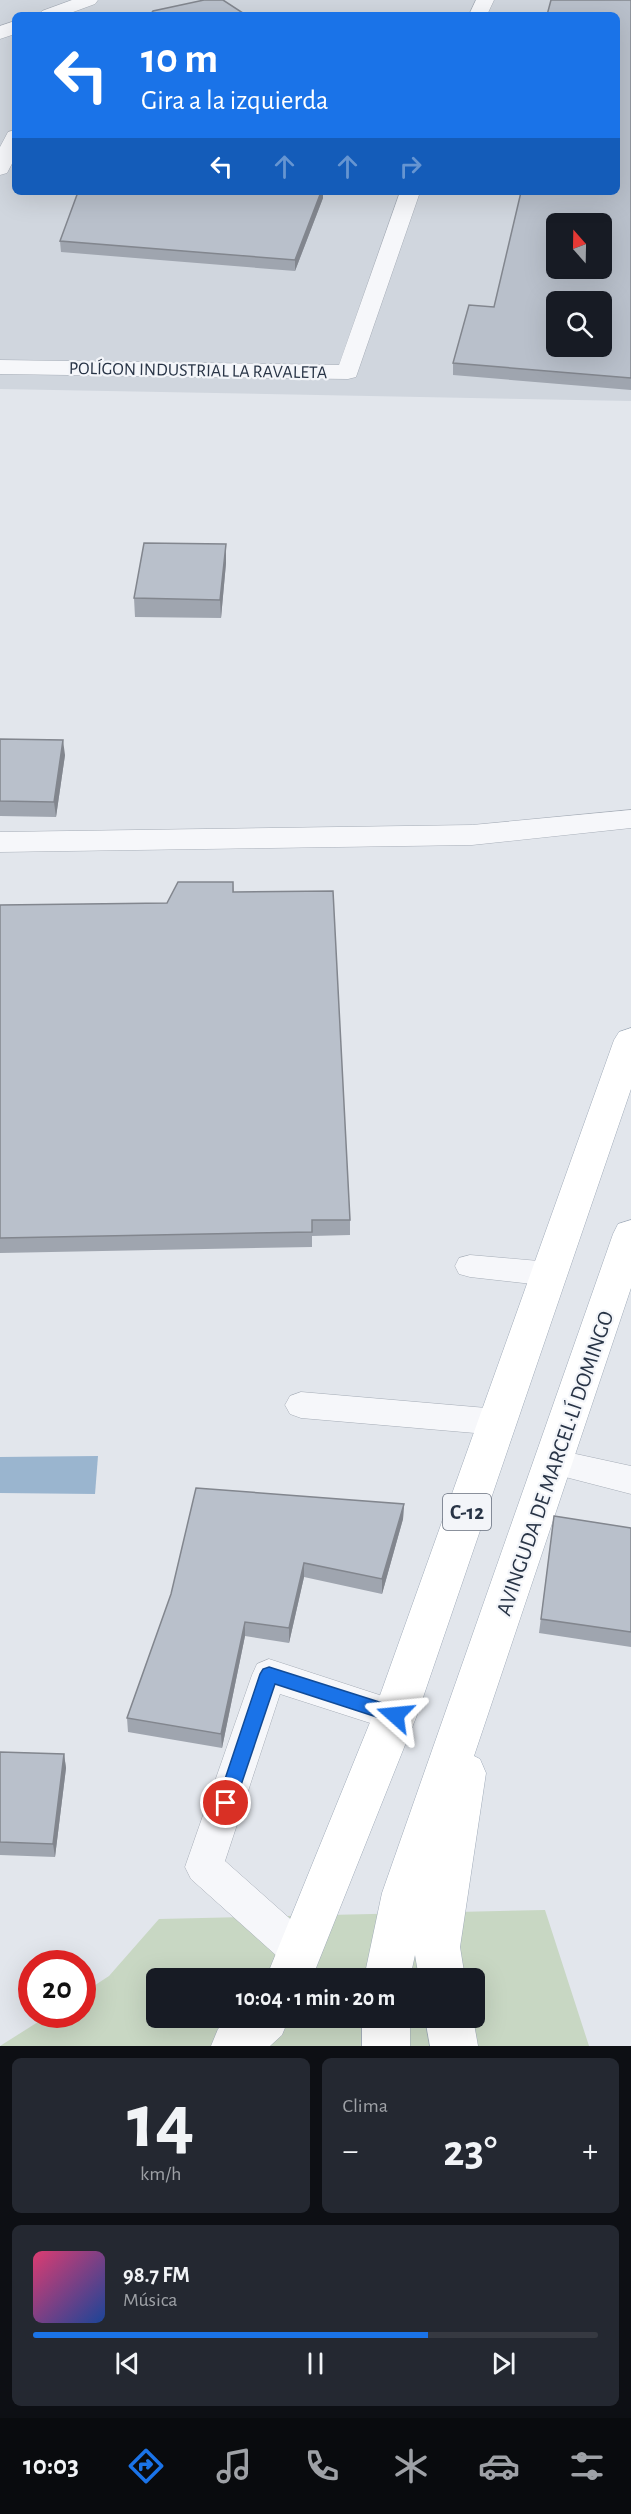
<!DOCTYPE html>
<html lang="es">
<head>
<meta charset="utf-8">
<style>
  body { margin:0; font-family:"Alegreya Sans",sans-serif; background:#242831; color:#f1f3f6; height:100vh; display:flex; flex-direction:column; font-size:22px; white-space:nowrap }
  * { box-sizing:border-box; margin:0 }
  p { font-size:20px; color:#9ea1a6 }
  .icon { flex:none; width:33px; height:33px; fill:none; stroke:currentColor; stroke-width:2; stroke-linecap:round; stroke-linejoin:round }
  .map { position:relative; height:2046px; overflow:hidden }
  .panel { display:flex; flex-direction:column; gap:12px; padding:12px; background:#0d0f14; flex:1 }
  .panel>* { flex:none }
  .banner { position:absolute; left:12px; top:12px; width:608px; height:183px; border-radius:9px; box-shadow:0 6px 24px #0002; background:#1a73e8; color:#fff; overflow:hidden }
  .needle { width:39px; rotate:340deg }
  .fabs { position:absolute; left:546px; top:213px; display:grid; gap:12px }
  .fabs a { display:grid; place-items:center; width:66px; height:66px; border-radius:9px; background:#171b24; box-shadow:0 6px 24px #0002; font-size:30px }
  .speed { position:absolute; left:18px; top:1950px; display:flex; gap:12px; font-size:30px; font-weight:700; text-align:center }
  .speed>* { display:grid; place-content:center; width:78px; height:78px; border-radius:50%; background:#171b24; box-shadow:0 6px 24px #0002; line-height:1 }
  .speed .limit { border:9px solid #d22; background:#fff; color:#111 }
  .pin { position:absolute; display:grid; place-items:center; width:51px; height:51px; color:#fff; margin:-26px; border:3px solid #fff; border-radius:50%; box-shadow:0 2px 6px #0007 }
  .me { position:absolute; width:66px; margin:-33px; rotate:288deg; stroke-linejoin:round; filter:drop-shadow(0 0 4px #0008) }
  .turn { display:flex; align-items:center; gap:21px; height:126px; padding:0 30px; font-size:27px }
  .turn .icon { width:78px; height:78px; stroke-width:2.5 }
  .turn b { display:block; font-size:42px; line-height:51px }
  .lanes { display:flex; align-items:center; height:57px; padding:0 30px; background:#0003; justify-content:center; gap:30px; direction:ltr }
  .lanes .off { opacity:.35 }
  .big { font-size:45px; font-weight:700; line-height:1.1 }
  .panel .widget { flex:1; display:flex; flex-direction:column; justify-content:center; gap:9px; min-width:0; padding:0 21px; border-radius:9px; background:#242831 }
  .panel .dial { align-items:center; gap:0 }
  .dial b { font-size:78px; line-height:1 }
  .song { display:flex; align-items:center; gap:18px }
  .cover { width:72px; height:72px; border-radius:9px; background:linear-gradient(135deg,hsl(340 70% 55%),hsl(220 70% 35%)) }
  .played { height:6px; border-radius:3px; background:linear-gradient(90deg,#1a73e8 70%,#363941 70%) }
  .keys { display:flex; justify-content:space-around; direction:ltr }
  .heat { display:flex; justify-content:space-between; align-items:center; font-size:33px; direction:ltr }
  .panel .tiles { flex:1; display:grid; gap:12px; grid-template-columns:1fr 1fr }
  .widget:last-child { grid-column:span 2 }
  .trip { position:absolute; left:146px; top:1968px; width:339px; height:60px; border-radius:9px; background:#171b24; box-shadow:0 6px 24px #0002; font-weight:700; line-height:60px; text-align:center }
  .tab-bar { display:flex; height:96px; justify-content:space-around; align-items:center; background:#090b0e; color:#9ea1a6 }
  .tab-bar .icon { width:42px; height:42px }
  .tab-bar .on { color:#1a73e8 }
  .tab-bar b { font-size:27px; color:#f1f3f6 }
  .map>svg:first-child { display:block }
</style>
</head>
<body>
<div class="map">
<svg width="631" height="2046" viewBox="0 0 631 2046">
  <rect width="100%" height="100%" fill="#e2e6ec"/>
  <path fill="#d0d6de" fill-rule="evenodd" d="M0,0H631V401L0,389ZM15,15H616V192H15ZM556,224H602V268H556ZM556,302H602V346H556Z"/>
  <path fill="#c8d7c3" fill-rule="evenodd" d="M545,1910L589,2046H0L49,2015L82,2014L83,1993L109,1976L159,1919ZM156,1978H474V2018H156Z"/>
  <path fill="#9ab5cf" d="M98,1456L95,1494L0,1493V1457Z"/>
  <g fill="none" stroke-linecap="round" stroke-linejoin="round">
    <defs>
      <path id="service" d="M470,1255L550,1262L561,1266L565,1274L561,1282L550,1286L470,1277L459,1274L455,1266L459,1258Z
        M301,1392L498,1409L509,1413L514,1422L509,1431L498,1435L301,1418L290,1414L285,1405L290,1396Z
        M553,1449L631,1466V1494L542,1471L537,1462L542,1453Z
        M269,1659L407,1704L413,1715L407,1726L395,1731L280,1694L225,1861L314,1940L320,1953L314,1966L301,1972L288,1966L191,1879L185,1867L252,1675L257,1664Z"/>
      <path id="minor" d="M72,0H98L95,4L65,15H39L42,11Z
        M476,0H494L487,15H469Z
        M15,21V34L0,39V26Z
        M15,130V158L7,173L0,175V147L8,132Z
        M400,192H420L356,377L348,379L0,374V360L339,365Z
        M631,810V828L472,845L0,852V832L472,825Z"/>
      <path id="primary" d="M631,1028V1089L417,1715L312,1978H266L373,1715L614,1040L619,1032Z
        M631,1220V1288L474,1756L480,1759L486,1773L460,1947L465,1978H419L415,1955L410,1978H364L382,1893L613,1234L618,1224Z
        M231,2018H289L282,2035L270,2046H211L218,2029Z
        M362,2018H410V2046H362Z
        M425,2018H473L478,2046H430Z"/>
    </defs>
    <use href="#service" stroke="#a6adb7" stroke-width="1"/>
    <use href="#minor" stroke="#a6adb7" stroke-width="1"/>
    <use href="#primary" stroke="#a0abb9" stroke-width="1"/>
    <use href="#service" fill="#f6f7fa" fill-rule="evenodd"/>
    <use href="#minor" fill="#f6f7fa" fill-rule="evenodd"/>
    <use href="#primary" fill="#fff" fill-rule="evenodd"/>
  </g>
  <path fill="#9fa5af" d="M631,0V390L453,375V363L494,307Z
    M323,198L295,271L61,252L60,241Z
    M226,563L221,618L135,617L134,598Z
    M0,739L65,755L56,817L0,816Z
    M233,882L234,892L350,1220V1235L312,1236V1247L0,1253V905L167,903Z
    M404,1504L403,1519L382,1594L304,1577L289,1643L245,1636L222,1748L128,1732L127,1718L171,1594Z
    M554,1516L631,1528V1647L539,1633Z
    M0,1752L64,1754L66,1768L55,1857L0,1855Z"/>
  <path fill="#82868e" d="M321,192H323V198L295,271V260Z
    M226,544V563L221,618L220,600Z
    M63,740L65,755L56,817L54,802Z
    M404,1504L403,1519L382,1594V1579Z
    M304,1563V1577L289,1643V1628Z
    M245,1622V1636L222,1748L221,1734Z
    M64,1754L66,1768L55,1857L53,1844Z"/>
  <path fill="#b9c0cb" stroke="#82868e" stroke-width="1.5" fill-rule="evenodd" d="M204,0H223L246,15H150L153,11Z
    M551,0H631V378L453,363L469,305L494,307L521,192H616V15H547ZM556,224H602V268H556ZM556,302H602V346H556Z
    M78,192H321L295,260L60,241Z
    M144,543L226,544L220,600L134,598Z
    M0,739L63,740L54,802L0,801Z
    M178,882H233V892L333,891L350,1220H312V1232L0,1238V905L167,903Z
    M196,1488L404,1504L382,1579L304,1563L289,1628L245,1622L221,1734L127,1718L171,1594Z
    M554,1516L631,1528V1632L541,1619Z
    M0,1752L64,1754L53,1844L0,1842Z"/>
  <path fill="#1a73e8" stroke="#114b97" stroke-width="1.5" d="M269,1667L395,1707L402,1710L404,1715L402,1721L395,1723L275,1684L235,1803L232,1809L226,1812L219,1809L217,1803L260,1674L263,1669Z"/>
  <g text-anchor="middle" stroke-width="4.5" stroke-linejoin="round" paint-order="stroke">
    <g font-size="18" fill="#283446" stroke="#f3f5f9">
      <text transform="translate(198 370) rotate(1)" y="6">POLÍGON INDUSTRIAL LA RAVALETA</text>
    </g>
    <rect fill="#f3f5f9" stroke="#656e7c" stroke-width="1.5" x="443" y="1494" width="48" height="36" rx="4.5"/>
    <g font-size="21" font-weight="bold" fill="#283446">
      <text x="467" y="1519">C-12</text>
    </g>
    <g font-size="22" fill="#283446" stroke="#f3f5f9">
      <text transform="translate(554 1463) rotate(-71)" y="8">AVINGUDA DE MARCEL·LÍ DOMINGO</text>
    </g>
  </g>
</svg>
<div class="fabs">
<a><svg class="needle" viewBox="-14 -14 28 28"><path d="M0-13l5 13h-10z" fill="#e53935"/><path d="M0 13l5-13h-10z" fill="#9ea1a6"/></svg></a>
<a><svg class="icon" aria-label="search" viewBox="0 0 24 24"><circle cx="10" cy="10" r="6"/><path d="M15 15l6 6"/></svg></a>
</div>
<div class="speed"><div class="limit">20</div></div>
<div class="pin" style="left:226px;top:1803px;background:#d93025"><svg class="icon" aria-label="arrive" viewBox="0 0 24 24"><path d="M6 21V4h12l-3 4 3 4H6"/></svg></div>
<svg class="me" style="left:395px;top:1715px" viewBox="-20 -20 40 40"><path d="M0-17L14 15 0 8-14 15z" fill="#1a73e8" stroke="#fff" stroke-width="4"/></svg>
<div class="trip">10:04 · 1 min · 20 m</div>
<div class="banner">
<div class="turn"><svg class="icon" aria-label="left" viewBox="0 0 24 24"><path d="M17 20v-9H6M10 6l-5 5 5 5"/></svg><div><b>10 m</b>Gira a la izquierda</div></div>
<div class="lanes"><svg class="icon" aria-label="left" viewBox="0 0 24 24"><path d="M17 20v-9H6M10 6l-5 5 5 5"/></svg><svg class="icon off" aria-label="ahead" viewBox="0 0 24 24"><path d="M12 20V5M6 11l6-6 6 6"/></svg><svg class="icon off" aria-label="ahead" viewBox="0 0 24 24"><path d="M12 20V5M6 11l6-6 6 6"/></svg><svg class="icon off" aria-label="right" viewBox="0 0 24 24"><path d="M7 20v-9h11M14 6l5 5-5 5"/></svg></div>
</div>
</div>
<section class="panel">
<div class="tiles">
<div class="widget dial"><b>14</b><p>km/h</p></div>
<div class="widget"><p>Clima</p>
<div class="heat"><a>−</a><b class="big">23°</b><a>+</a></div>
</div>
<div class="widget">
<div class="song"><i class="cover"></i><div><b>98.7 FM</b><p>Música</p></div></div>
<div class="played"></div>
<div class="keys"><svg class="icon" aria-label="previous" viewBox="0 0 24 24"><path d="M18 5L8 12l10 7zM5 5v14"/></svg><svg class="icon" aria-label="pause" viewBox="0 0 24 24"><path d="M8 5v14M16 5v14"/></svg><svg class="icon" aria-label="next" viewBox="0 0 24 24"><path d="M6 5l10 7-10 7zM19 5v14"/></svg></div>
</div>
</div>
</section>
<nav class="tab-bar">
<b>10:03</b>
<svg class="icon on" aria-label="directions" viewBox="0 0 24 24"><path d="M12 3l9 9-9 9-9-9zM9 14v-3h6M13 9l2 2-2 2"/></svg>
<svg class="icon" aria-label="music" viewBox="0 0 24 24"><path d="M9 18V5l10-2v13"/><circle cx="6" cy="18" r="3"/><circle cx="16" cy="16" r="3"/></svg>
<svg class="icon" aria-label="phone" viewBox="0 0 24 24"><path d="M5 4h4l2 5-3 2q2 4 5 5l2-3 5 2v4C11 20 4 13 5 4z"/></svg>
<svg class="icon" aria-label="climate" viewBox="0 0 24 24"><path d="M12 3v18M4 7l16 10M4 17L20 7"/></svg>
<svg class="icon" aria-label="car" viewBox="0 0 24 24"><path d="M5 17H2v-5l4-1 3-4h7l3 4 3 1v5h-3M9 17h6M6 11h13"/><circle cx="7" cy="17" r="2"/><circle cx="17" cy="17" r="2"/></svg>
<svg class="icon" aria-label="filters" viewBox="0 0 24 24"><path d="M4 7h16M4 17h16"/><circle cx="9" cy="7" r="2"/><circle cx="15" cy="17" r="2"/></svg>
</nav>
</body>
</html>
